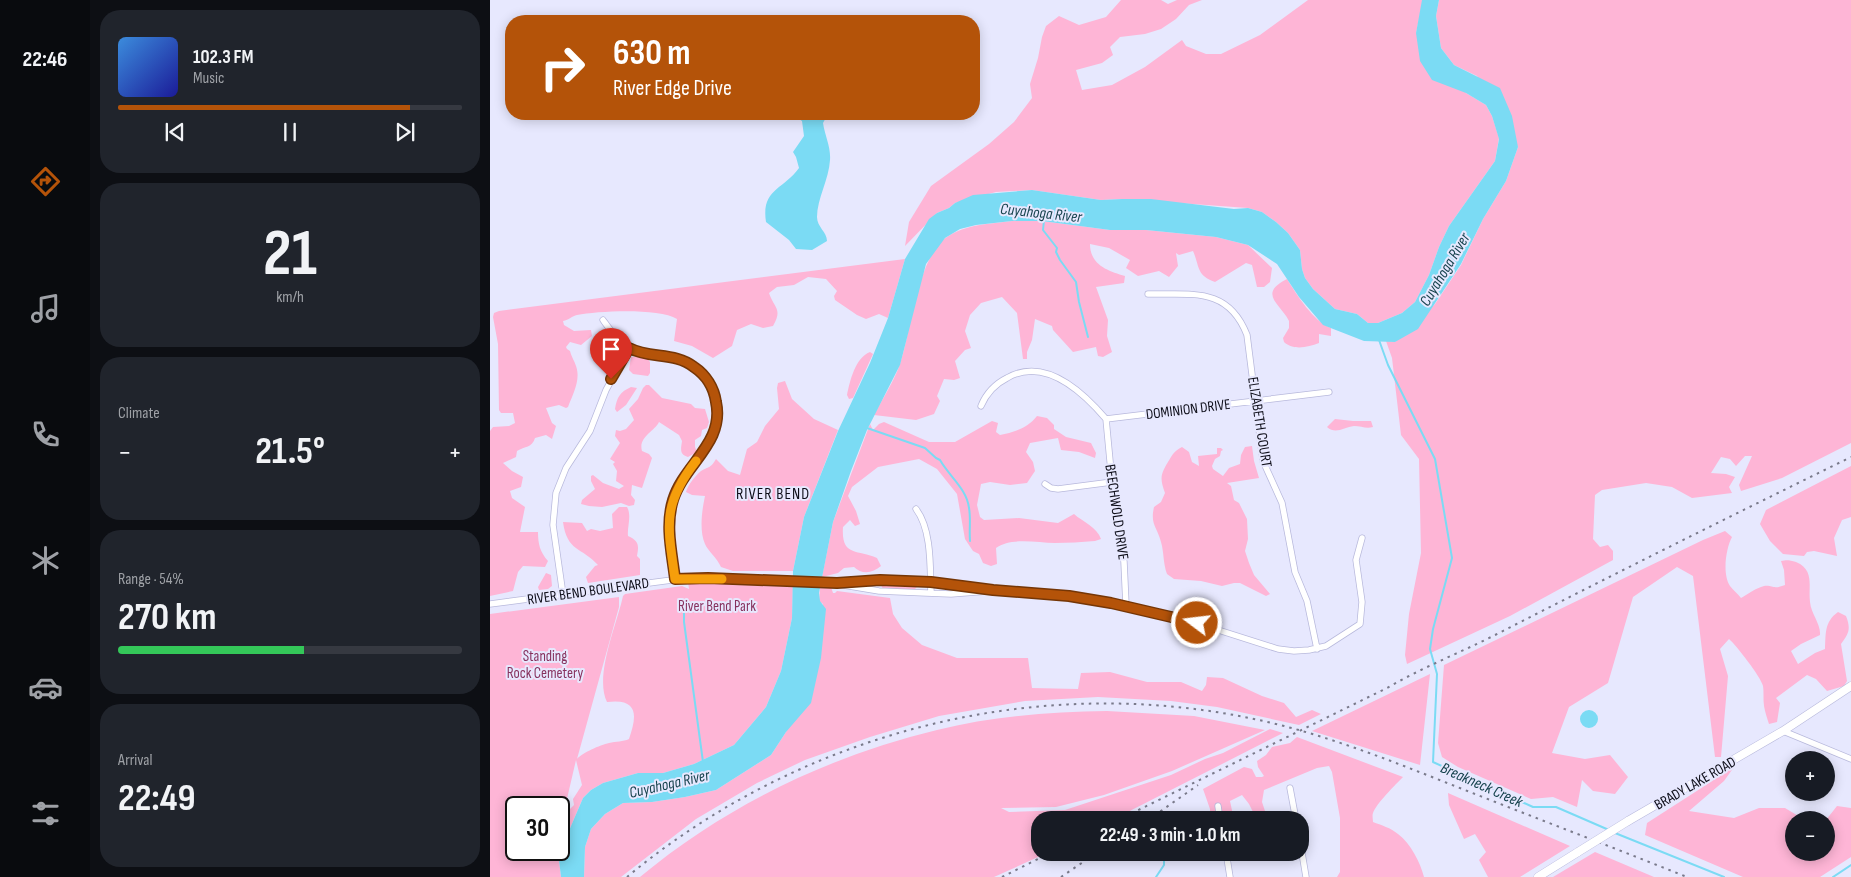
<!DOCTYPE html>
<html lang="en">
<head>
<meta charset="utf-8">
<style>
  body { margin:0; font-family:"Sofia Sans Condensed",sans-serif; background:#20242c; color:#f1f3f6; height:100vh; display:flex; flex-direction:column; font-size:19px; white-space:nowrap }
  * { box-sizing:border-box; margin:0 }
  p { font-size:16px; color:#9ea1a6 }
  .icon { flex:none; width:28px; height:28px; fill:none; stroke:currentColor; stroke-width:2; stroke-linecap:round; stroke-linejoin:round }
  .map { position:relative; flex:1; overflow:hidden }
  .side { display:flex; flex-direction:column; gap:10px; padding:10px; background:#0d0f14; width:400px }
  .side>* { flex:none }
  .hud { position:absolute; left:15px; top:15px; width:475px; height:105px; border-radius:20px; box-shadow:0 2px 12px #0003; background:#b45309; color:#fff; overflow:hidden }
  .controls { position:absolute; left:1295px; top:751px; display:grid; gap:10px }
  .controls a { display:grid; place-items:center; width:50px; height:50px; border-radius:50%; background:#171b24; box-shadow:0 2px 12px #0003; font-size:25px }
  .speed { position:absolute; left:15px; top:796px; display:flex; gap:10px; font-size:25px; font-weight:700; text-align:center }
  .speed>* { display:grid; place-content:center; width:65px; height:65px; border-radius:50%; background:#171b24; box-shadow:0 2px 12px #0003; line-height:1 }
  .speed .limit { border:2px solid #111; border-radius:8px; background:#fff; color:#111 }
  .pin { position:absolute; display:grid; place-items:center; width:42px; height:42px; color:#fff; margin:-51px -21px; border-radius:50% 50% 50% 0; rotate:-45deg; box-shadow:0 0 5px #0007 }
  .pin .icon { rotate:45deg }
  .me { position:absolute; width:55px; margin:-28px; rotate:285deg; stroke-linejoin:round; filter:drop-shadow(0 0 4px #0008) }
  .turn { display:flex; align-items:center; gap:18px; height:105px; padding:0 25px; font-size:22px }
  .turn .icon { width:65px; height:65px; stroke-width:2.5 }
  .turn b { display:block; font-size:35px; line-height:42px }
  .big { font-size:38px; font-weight:700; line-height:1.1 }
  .side .tile { flex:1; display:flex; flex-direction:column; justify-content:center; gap:8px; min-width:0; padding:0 18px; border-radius:20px; background:#20242c }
  .side .dial { align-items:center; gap:0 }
  .dial b { font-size:65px; line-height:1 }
  .song { display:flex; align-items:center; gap:15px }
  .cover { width:60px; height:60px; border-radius:8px; background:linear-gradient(135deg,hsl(210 70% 55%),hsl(240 70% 35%)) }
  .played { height:5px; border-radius:2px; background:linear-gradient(90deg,#b45309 85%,#363941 85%) }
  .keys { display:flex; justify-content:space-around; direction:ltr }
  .heat { display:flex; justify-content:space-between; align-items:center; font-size:28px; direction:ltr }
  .charge { height:8px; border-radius:4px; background:linear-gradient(90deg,#34c759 54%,#363941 0) }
  .trip { position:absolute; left:541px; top:811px; width:278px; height:50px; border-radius:20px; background:#171b24; box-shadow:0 2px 12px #0003; font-weight:700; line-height:50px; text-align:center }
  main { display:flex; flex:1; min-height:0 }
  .tabs { display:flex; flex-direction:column; width:90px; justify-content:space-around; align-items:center; background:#090b0e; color:#9ea1a6 }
  .tabs .icon { width:35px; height:35px }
  .tabs .active { color:#b45309 }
  .tabs b { font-size:22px; color:#f1f3f6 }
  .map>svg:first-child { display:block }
</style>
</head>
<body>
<main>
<nav class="tabs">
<b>22:46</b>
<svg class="icon active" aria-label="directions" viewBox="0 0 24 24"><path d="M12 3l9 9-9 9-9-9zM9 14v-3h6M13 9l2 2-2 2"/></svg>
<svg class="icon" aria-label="music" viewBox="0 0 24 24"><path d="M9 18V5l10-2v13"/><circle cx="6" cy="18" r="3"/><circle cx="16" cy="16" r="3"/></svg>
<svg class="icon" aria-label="phone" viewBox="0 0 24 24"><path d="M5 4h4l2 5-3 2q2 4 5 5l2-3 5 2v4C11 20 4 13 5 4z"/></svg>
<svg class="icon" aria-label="climate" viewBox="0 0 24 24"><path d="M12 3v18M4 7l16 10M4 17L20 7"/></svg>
<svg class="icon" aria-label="car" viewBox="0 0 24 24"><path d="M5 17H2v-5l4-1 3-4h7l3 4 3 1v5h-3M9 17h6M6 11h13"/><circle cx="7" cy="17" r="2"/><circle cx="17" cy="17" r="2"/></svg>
<svg class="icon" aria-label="filters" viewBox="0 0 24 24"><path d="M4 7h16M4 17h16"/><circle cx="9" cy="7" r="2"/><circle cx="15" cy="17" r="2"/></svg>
</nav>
<section class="side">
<div class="tile">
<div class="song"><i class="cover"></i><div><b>102.3 FM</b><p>Music</p></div></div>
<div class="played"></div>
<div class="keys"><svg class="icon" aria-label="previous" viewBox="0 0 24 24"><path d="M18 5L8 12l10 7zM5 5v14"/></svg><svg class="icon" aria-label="pause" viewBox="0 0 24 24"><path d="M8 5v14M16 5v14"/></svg><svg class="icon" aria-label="next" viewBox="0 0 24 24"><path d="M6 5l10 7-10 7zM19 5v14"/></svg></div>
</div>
<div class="tile dial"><b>21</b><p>km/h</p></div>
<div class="tile"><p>Climate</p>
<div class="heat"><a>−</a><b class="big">21.5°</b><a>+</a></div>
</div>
<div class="tile"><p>Range · 54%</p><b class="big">270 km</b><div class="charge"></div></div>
<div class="tile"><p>Arrival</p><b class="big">22:49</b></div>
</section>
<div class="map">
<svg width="1361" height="877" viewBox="0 0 1361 877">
  <rect width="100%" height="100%" fill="#e7e8fe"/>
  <path fill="#feb5d6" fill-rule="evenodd" d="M631,0H671L678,4L687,0H712L699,5L686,19L671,29L655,34L630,37L620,47L623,55L612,63L586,70L592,90L622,85L655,67L692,40L696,46L716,54H731L770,35L818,0H933L926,33L976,93L996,105L1002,116L1009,138L1005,161L959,226L949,247L939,275L925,302L912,313L888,323H878L867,314L845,309L823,289L815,278L812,269L810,250L798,233L786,222L772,212L758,208L632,199L611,200L542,190L506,192L465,203L459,208L447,213L415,246L419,222L441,186L499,144L524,122L542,98L540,84L548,58L552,37L556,26L569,16L589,25L616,17Z
    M949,0H1361V443L1292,478L1251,491L1249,485L1262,456H1255L1246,466L1240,459L1231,457L1221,473L1236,474L1245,477L1239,487L1242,493L1202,498L1182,487L1156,483L1112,490L1105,495L1103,539L1110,547L1118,545L1123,551V560L1020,616L917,664L915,655L919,614L931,553L929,459L911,435L902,358L896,341L905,342L945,304L971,265L993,219L1016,181L1028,147L987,76L964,65L951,48L946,16Z
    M522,221H552L620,230H656L726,237L758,245L782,268L780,282L774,287H767L762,265L756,263L725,282C706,275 710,267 703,251L689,255L686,253L688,266L679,277L669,271L648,276L636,268L640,260L619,248L600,244C600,265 618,271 635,276L634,283L606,287L618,320L617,336L622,352L613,357L608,356L606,347L583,352L563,330L562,326L545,319L542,340L537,352V359H533L527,313L512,297L491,303L480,315L475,331L481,348L475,350L465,361L470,378L464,380L454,379L447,396L450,401L444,414L426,420L384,415C393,398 404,381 410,364C421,332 428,255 457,237C476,224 500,224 522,221Z
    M415,259L398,318L389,314L376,319L367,315L345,300L344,296L347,291L336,279L318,277L304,285L287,287L279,293C284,308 293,309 283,326L273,328L261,324L247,330L242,346L223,358L202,346L184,341L187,319C169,308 109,311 87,315C82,316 79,320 73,321L74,325L84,331L101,330L102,336L91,345L80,342L76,347L77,349L80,351C82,358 84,360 86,366C91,380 83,394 78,407L76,408L69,405L56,408L62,423L66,426L62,439L56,435L45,438C42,448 35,446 27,451L26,457L13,463L22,471L33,477L31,487L20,491L22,498L35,507L30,532H48C48,544 50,552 58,561L55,567L33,566L28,572L23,591L0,596V431L3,427L19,426L25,423L23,413H11L9,410L8,344L3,317L4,313L9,311Z
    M797,279C807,295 823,321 841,328V336L829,334V343C818,347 804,351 794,342L793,338L799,328V321C791,304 767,294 797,279Z
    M380,352L383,354L363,398L359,399L357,395C360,381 365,358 380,352Z
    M141,357H156L160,362V373L158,376L143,374L139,370Z
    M295,381L302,399L324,419L348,430L314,517L303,571H243L231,567C227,558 218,551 215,544C209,531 212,510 215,496L202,495L196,492C198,485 205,476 211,471C219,466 220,469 226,459L238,471L250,475L257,449L267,442L275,426L289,409L287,388L288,383Z
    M156,385H159L172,398L201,404L205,408L215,409L219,422L217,428L212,430L211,436L205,440V447L207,452L198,457C189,454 191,449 192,441L189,435L169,422C164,432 148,437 152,451L159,454L162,458L152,488L142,485L141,495L145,500L144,505L139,506L131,503L112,507L99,506L91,504L92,500L105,489L101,481V476L103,475L113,483L129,489L134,486L126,481L127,471L123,464L125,462L120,459L130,443L125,436L126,430L130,431L136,429L144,420L139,409L148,399L153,388Z
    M141,387L147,388L136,405L127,412L125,409C127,397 130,392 141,387Z
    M547,416L557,418L564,425V429L576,437L601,443L606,453L605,458L589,452L571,450L568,438L540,443L536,452L543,462L545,471L537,483L520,485L500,482L491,484L487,505L490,517L494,520L529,518L568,523L584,514C593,522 607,527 611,539L605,541C591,542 578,543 565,543C547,543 521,537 506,548L507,564L501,566L493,563L489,554L483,551L475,539L467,494L447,469L429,459L388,467L362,487L358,496L366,511L370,524L365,526L360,520L353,527C351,557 367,549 387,558L391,566C383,573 372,575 364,567L354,568L348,573L332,577L343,522L380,424L383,430L389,424L394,422L439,442H465L502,421L508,423L506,432L510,435C524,432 538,428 547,416Z
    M845,419L863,421H881L883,427C876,429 871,426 864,426C854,427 846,435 837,427Z
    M762,446L764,461L769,478L737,483L741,486L744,500L749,503L757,519L758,539L755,551L759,563L764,575L780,594L776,596L750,583H744L732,586L711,581L684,579L677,574C673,563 674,552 671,542C667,526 660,525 664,507L671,502L675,493C670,479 670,475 678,462C683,454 684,451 692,447L699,452L702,462L709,466L708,456L727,454V448H731L733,450L731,451L730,456L725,459L722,466L723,469L733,476L739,468L750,464L751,455L755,447Z
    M1361,466V517L1352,520L1344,538L1347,556L1324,551L1317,552L1314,556L1293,554L1280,541L1270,524L1276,510Z
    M129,507H137C142,516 137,526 138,536C149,541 149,545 147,556L150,559V575L98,583L96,577L105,566L108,565C92,547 77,552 73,522L92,523L97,531L101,529L110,531L123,528L122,514Z
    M1235,531L1242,537C1236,548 1232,574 1240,586C1243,590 1248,594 1251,598C1258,594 1266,588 1274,586C1284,585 1282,590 1295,585L1294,570L1291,561C1297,560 1299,560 1306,562C1325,570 1318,586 1320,602C1321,614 1331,624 1330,635L1311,644L1301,651L1308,664L1325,653L1335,649C1336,634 1334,622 1348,612L1356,616C1361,629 1359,633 1351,644L1357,681L1354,686L1337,691L1326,679L1317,675L1286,698L1290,703L1287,722L1279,724C1277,718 1275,712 1274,706C1273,699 1274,692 1273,686C1271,677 1246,645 1239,639L1230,649L1238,676L1231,757H1225L1203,576L1187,567L1143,597L1118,683L1079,707L1062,753L1095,759L1120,755L1138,777L1125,794L1103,791L1092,780L1087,807L1063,797L1041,799L968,767L952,757L948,743L954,665L1213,540Z
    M56,573L61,575L62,586L58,589L49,590L48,587Z
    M198,582L303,585L302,618L291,671L276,707L244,745L204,764L173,773H148L113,783L101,790L93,798L75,840L69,860L71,877H0V614L129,597V607L87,759C92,753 110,745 119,743C126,741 133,742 139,739C147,716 149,698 117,702C104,676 127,624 133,596L135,594L192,586L199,589ZM86,760L92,785L83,799L84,805L73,816ZM26,808H69V850H26Z
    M393,582L425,583L427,587L423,591L393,589L391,585Z
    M330,587H341L343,593H345L347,591L400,598L403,614L412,628L432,645L467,658H538L542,688L588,689L591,673L620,672L657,682H691L712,691L716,685L717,677L733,678L772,696L794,703L806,717L822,710L831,714L809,725L727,707L681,701L608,697L535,701L449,716L380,737L315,760L267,783L206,819L131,877H94L95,847L101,829L115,814L133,803L162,802L195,797L226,790L281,755L296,732L333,604L329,601Z
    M940,674L930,765L822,731Z
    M617,711L704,716L775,730L682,771L614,795L566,807L511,808L519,812L575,810L681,775L715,759L733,753L780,729L793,733L622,820H550V852L557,853L504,877H150C235,806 339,756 447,730C502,716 560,712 617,711Z
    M807,737L913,777C906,784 886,804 883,813C882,815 883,820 883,822C891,825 901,828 908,834C921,844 930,862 934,877H847L850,872V818L842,772L839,766L827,768L774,790L772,802L778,820H767L759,804L752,795L740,801L744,820H720V809L713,789L754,767L762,769L766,777H772L774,776L768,767L767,761L776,755L782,747L800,743Z
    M1244,767L1234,781L1199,811L1244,818L1269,808H1295L1315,820H1304V852H1336V820L1347,806L1361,808V857L1330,877H1253L1155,835L1157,823Z
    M958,793L1080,846L1030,877H998L989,860L996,852L985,834L974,839L959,805Z
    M1105,852L1164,877H1063Z"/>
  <path fill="#7bdbf4" d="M932,0H949L946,16L951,48L964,65L1010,88L1022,116L1028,147L1016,181L993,219L971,264L928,329L905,342L874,341L833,325L809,297L787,264L758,245L726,237L656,230H620L552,221H522L486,225L470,229L455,238L436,264L410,365L377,430L361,471L343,522L329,593L330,601L336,609L331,658L321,703L296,732L281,755L226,790L195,797L162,802L133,803L115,814L101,829L95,847L94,877H71L69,860L75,840L93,798L101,790L113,783L148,773H173L204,764L244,745L276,707L291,671L302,618L303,571L314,517L348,431L380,363L398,318L415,259L439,219L447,213L459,208L465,203L483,195L542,190L611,200L632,199H661L744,209L758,208L772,212L786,222L798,233L810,250L812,269L815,278L823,289L845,309L867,314L878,323H888L912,313L925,302L939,275L949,247L959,226L1005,161L1009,139L1002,116L996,105L976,93L942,80L930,61L926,33Z
    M302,114H338L333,123C335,136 341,147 340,160C339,179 327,199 327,217C327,227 337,232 337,241L322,250L306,249L299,240L276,222C271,189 293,190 309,168L306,157L303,152L314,136L312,121Z
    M1090 719a9 9 0 1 1 18 0a9 9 0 1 1-18 0Z"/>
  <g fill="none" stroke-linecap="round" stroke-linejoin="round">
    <path stroke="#7bdbf4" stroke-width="2" d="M554,220L553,230L567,248L566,252L570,260L586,282L589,302L598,337
      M889,340L898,365L945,459L962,558L943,629L940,649L947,674L943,762L1043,807H1066L1119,830
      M377,428L435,448L446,458L450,460C459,476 477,489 479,508C481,519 479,530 480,541
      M194,606V622L213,762
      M1125,833L1234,877
      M666,877L674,865V859
      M1343,877L1361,865"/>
    <defs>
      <path id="street" d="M658,294C701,295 738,286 757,335L773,461L792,503L805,572L817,601L827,649
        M113,320C121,331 129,343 142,349C168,363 190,349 214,376C221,384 225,394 227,403C234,444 193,466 183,501C175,526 181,554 185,579
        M491,406C496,394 505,384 517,378C555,356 593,392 616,419
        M616,419L839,392
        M616,419L622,482L634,562L636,605
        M555,484L561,488L568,489L622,482
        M426,509C442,530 440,568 441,593
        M347,583L390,580L441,582L503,590L579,596L636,605L700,621L788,649L804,651L819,650L836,646L870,624L872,602L866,560L872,538
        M73,595L63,525L66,493L76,468L100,431L116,390L139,348
        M0,604L197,578L341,583L389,591L436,593L461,594L499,591
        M1293,731L1361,759
        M800,788L806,820
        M728,806L730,820
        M810,841L816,877
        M736,852L740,877"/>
      <path id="secondary" d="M1138,821L1293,731L1361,686
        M1048,877L1088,852"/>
    </defs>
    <use href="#street" stroke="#b8b9dc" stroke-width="7"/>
    <use href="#secondary" stroke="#b8b9dc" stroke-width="9"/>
    <use href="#street" stroke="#fff" stroke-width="5.5"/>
    <use href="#secondary" stroke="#fff" stroke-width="8"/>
    <path stroke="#7a7a8b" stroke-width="2" stroke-dasharray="2.5 5" stroke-linecap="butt" d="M628,820L897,688C933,667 972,652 1009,633C1126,573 1243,515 1361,457
      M658,820L708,785
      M137,877C315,729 556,669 782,723C852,740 919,768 985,794C1056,822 1127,849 1197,877
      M512,877L562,852
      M571,877L608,852"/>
    <defs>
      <path id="secondary-bridge" d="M1088,852L1138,821"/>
    </defs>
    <use href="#secondary-bridge" stroke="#b8b9dc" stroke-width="9" stroke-linecap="butt"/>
    <use href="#secondary-bridge" stroke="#fff" stroke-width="8"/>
  </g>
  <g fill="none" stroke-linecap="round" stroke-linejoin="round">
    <defs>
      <path id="route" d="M121,379L139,348C160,359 185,352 204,367C216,375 224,388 226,402C235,443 194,464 183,500C175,526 182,553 185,579L218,578L347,583L390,580L441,582L503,590L579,596L621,603L707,623"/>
    </defs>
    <use href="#route" stroke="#753606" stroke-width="12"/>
    <use href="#route" stroke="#b45309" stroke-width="9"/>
    <path stroke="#f59e0b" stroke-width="9" d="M206,461C171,506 178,527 185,579H232"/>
  </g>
  <g text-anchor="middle" stroke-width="4" stroke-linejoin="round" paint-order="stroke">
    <g font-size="15" fill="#0d0d18" stroke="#e7e8fe">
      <text transform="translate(698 409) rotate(-7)" y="5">DOMINION DRIVE</text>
      <text transform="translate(770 422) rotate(81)" y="5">ELIZABETH COURT</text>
      <text transform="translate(627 512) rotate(82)" y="5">BEECHWOLD DRIVE</text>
      <text transform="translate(98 591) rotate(-8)" y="5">RIVER BEND BOULEVARD</text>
      <text transform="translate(1205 783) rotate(-30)" y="5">BRADY LAKE ROAD</text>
    </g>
    <g font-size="15" fill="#87315e" stroke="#e7e8fe">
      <text x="227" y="611">River Bend Park</text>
      <text x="55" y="661">Standing<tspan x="55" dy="17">Rock Cemetery</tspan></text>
    </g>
    <g font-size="16" font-style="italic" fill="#17434e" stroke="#e7e8fe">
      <text transform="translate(551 212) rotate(6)" y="6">Cuyahoga River</text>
      <text transform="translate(954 269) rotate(-59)" y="6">Cuyahoga River</text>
      <text transform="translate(179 783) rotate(-13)" y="6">Cuyahoga River</text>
      <text transform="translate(992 784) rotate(24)" y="6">Breakneck Creek</text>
    </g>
    <g font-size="16" letter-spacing="1" fill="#0d0d18" stroke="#e7e8fe">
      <text x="283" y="499">RIVER BEND</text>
    </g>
  </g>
</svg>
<div class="controls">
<a>+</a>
<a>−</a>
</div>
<div class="speed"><div class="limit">30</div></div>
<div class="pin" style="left:121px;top:379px;background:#d93025"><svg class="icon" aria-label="arrive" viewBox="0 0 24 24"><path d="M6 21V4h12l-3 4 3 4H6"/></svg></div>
<svg class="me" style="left:707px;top:623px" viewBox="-20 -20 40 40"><circle r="17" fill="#b45309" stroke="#fff" stroke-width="3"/><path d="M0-11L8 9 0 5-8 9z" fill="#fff"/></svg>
<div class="trip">22:49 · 3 min · 1.0 km</div>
<div class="hud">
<div class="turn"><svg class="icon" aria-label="right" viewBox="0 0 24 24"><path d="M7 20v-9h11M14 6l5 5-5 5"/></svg><div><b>630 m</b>River Edge Drive</div></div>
</div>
</div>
</main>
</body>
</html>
